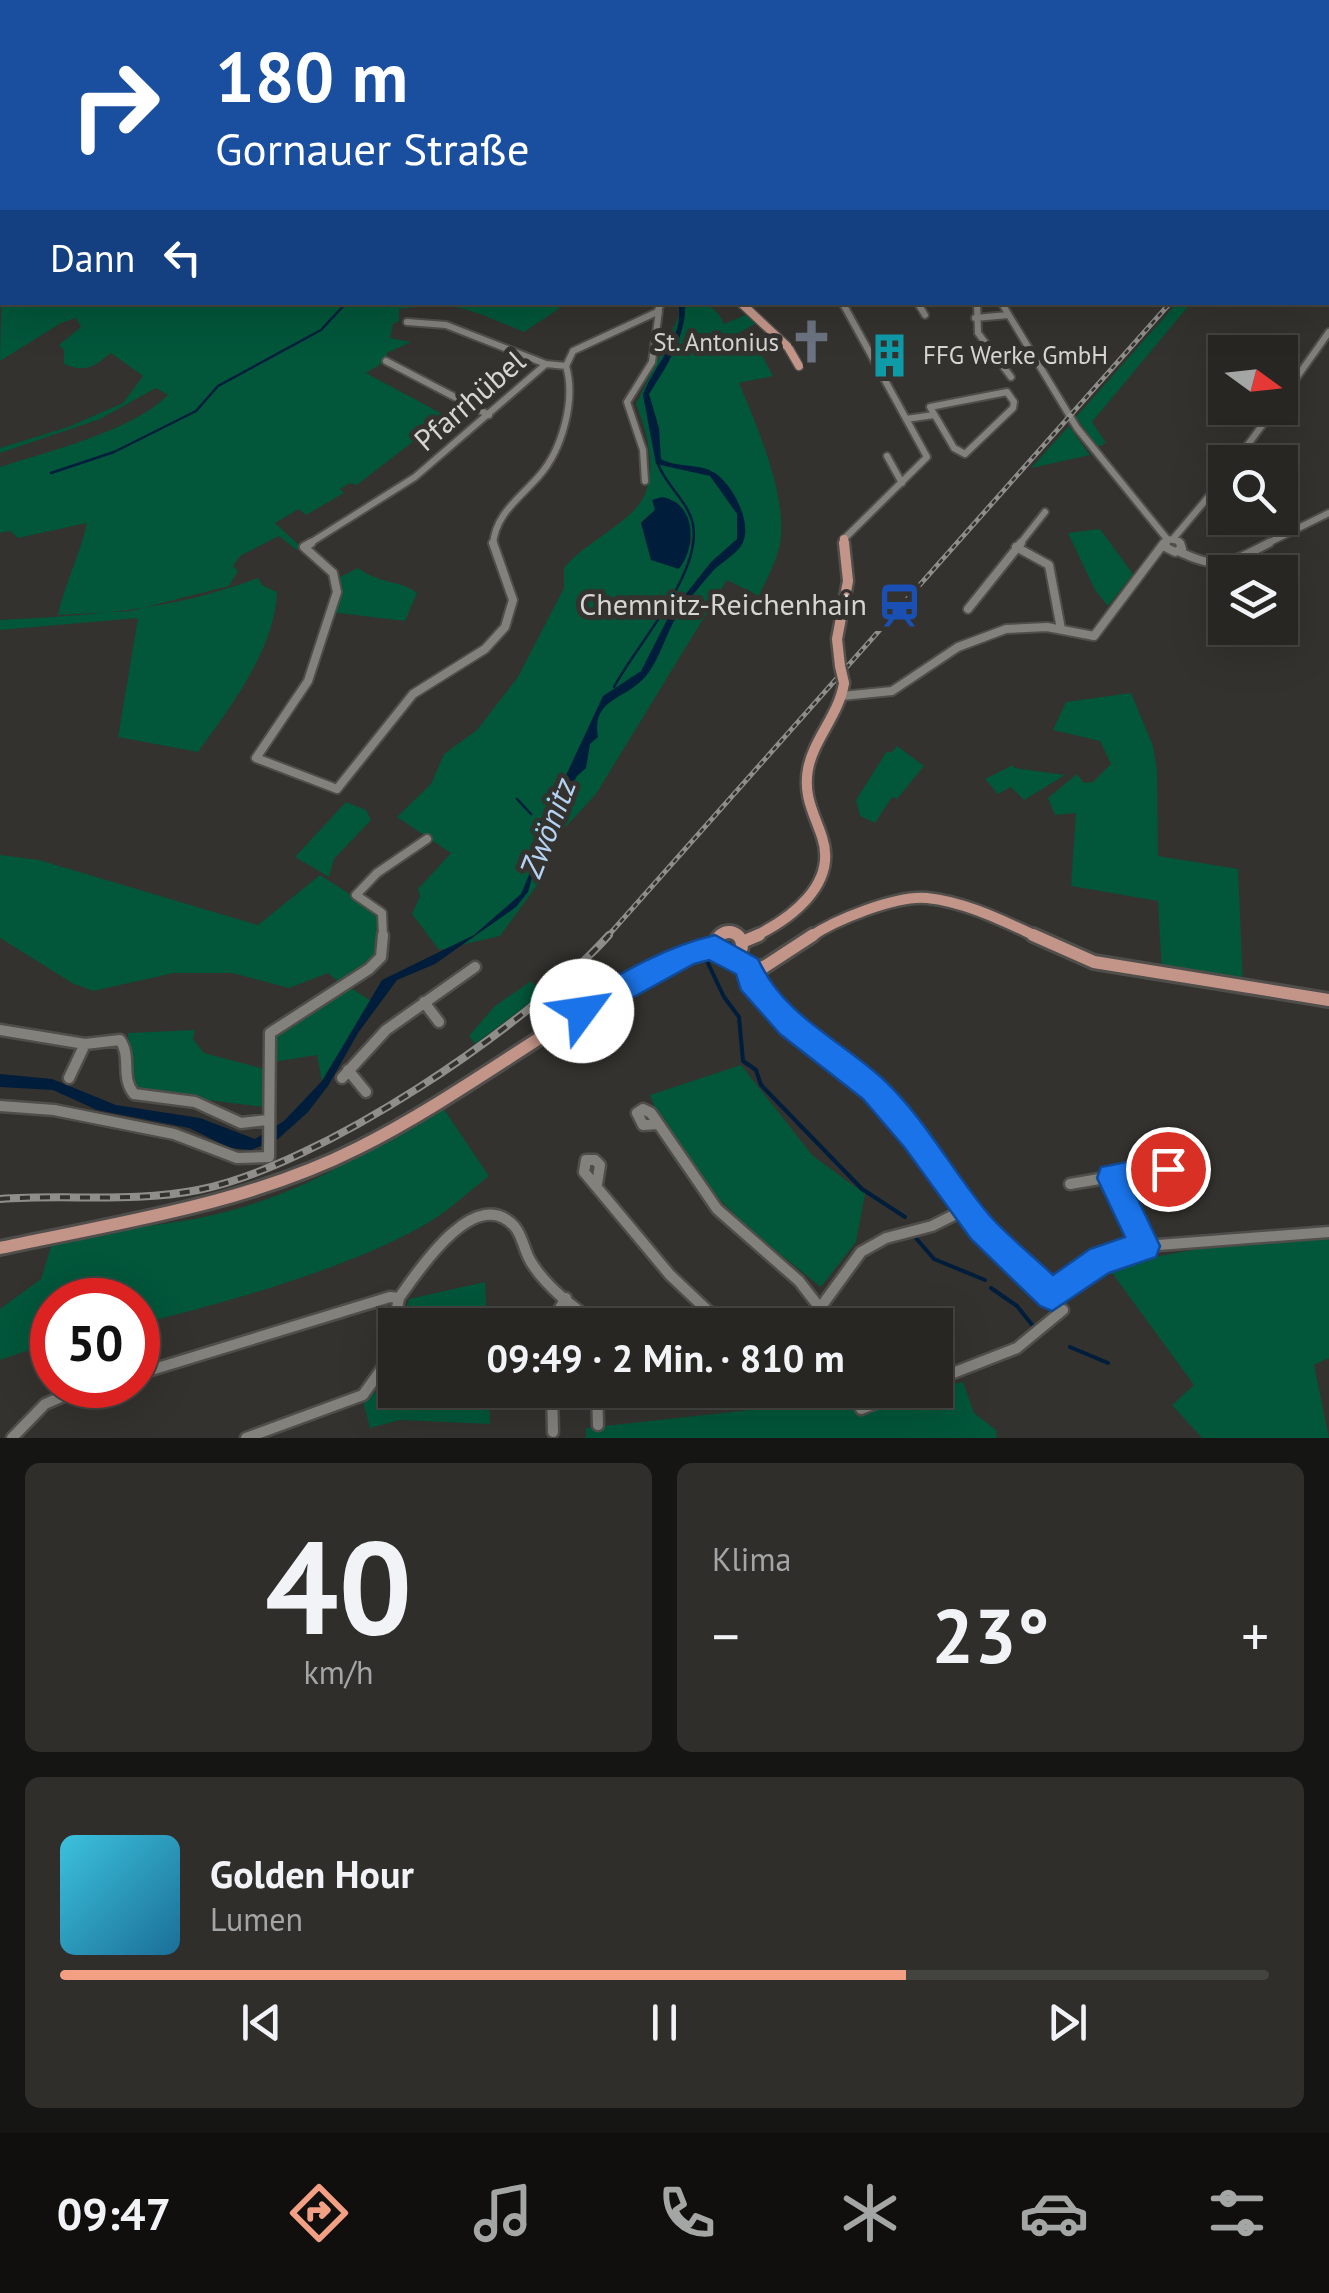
<!DOCTYPE html>
<html lang="de">
<head>
<meta charset="utf-8">
<style>
  body { margin:0; font-family:"PT Sans",sans-serif; background:#2f2e2a; color:#f1f3f6; height:100vh; display:flex; flex-direction:column; font-size:38px; white-space:nowrap }
  * { box-sizing:border-box; margin:0 }
  p { font-size:32px; color:#a4a5a5 }
  .icon { flex:none; width:55px; height:55px; fill:none; stroke:currentColor; stroke-width:2; stroke-linecap:round; stroke-linejoin:round }
  .map { position:relative; height:1438px; overflow:hidden }
  .sheet { display:flex; flex-direction:column; gap:25px; padding:25px; background:#151513; flex:1 }
  .sheet>* { flex:none }
  .guide { position:absolute; left:0px; top:0px; width:1330px; height:305px; box-shadow:0 10px 40px #0002,0 0 0 2px #434340; background:#1a4fa0; color:#fff; overflow:hidden }
  .needle { width:65px; rotate:105deg }
  .fabs { position:absolute; left:1208px; top:335px; display:grid; gap:20px }
  .fabs a { display:grid; place-items:center; width:90px; height:90px; border-radius:0px; background:#272622; box-shadow:0 10px 40px #0002,0 0 0 2px #434340; font-size:50px }
  .speed { position:absolute; left:30px; top:1278px; display:flex; gap:20px; font-size:50px; font-weight:700; text-align:center }
  .speed>* { display:grid; place-content:center; width:130px; height:130px; border-radius:50%; background:#272622; box-shadow:0 10px 40px #0002,0 0 0 2px #434340; line-height:1 }
  .speed .limit { border:15px solid #d22; background:#fff; color:#111 }
  .pin { position:absolute; display:grid; place-items:center; width:85px; height:85px; color:#fff; margin:-42px; border:5px solid #fff; border-radius:50%; box-shadow:0 2px 10px #0007 }
  .me { position:absolute; width:110px; margin:-55px; rotate:59deg; stroke-linejoin:round; filter:drop-shadow(0 0 8px #0008) }
  .turn { display:flex; align-items:center; gap:35px; height:210px; padding:0 50px; font-size:45px }
  .turn .icon { width:130px; height:130px; stroke-width:2.5 }
  .turn b { display:block; font-size:70px; line-height:85px }
  .then { display:flex; align-items:center; height:95px; padding:0 50px; background:#0003; gap:20px; font-size:38px }
  .big { font-size:75px; font-weight:600; line-height:1.1 }
  .sheet .tile { flex:1; display:flex; flex-direction:column; justify-content:center; gap:15px; min-width:0; padding:0 35px; border-radius:15px; background:#2f2e2a }
  .sheet .dial { align-items:center; gap:0 }
  .dial b { font-size:130px; line-height:1 }
  .song { display:flex; align-items:center; gap:30px }
  .cover { width:120px; height:120px; border-radius:15px; background:linear-gradient(135deg,hsl(190 70% 55%),hsl(200 70% 35%)) }
  .played { height:10px; border-radius:5px; background:linear-gradient(90deg,#f39f83 70%,#434340 70%) }
  .keys { display:flex; justify-content:space-around; direction:ltr }
  .heat { display:flex; justify-content:space-between; align-items:center; font-size:55px; direction:ltr }
  .sheet .tiles { flex:1; display:grid; gap:25px; grid-template-columns:1fr 1fr }
  .tile:last-child { grid-column:span 2 }
  .trip { position:absolute; left:378px; top:1308px; width:575px; height:100px; border-radius:0px; background:#272622; box-shadow:0 10px 40px #0002,0 0 0 2px #434340; font-weight:600; line-height:100px; text-align:center }
  .tab-bar { display:flex; height:160px; justify-content:space-around; align-items:center; background:#100f0e; color:#a4a5a5 }
  .tab-bar .icon { width:70px; height:70px }
  .tab-bar .selected { color:#f39f83 }
  .tab-bar b { font-size:45px; color:#f1f3f6 }
  .map>svg:first-child { display:block }
</style>
</head>
<body>
<div class="map">
<svg width="1329" height="1438" viewBox="0 0 1329 1438">
  <rect width="100%" height="100%" fill="#34322e"/>
  <path fill="#02563a" fill-rule="evenodd" d="M2,288V302H548L560,308L524,332C468,309 460,301 399,309V321L393,324L390,338L411,342L387,353L386,361L366,373L446,416L357,485L350,483L340,489L344,493L306,515L299,509L275,523L301,547L297,550L279,536L240,556L233,566L238,571L229,586L130,611L58,615C66,580 79,558 87,523L18,538L10,531L0,533V467C49,451 132,431 168,395L156,388L100,419L0,453V448L68,427L123,403L143,376L111,353C94,367 85,373 64,364V350L59,345L81,327L76,318L61,323L0,361Z
    M678,303C700,303 715,302 724,324L748,314L755,324L740,332L758,348L773,376L739,383C757,426 788,497 780,544C777,561 766,580 759,596L727,580L596,794L560,833L541,880L500,936L439,950L412,914L420,896L418,889L451,853L397,817L431,784L444,754L477,730L518,677L564,588V568C584,544 615,531 636,508C661,481 648,434 636,404L679,316ZM653,500L677,502C688,514 690,529 692,545L645,537L641,522L655,510Z
    M1177,303H1191L1092,422L1106,443L1098,447L1076,417Z
    M1069,426L1090,455L1031,468Z
    M1100,529L1133,574L1108,606L1095,590L1068,533Z
    M358,568C381,585 401,580 417,593L405,621L330,612L336,579Z
    M258,578L262,585L277,592C275,649 230,708 198,752L118,737L138,618L0,630V620C92,615 170,611 258,578Z
    M1131,693L1153,746L1157,770L1158,856L1238,869L1243,985L1162,973L1158,901L1071,886L1076,813L1055,815L1048,798L1077,774L1084,783L1093,782L1111,764L1100,741L1053,730L1066,702Z
    M897,746L924,766L897,799L892,797L875,823L860,816L856,800L887,751L891,753Z
    M1013,765L1014,768L1065,775L1024,800L1011,787L998,794L985,779Z
    M346,802L366,810L371,820L334,859L329,877L295,857Z
    M0,855L39,860L258,925L320,875L379,913V955L342,985L328,973L289,988L232,973H174L93,991L72,983L0,938Z
    M531,981L543,993L475,1044L469,1036L495,1006Z
    M348,986L371,1001L322,1081L317,1055L273,1062L274,1035C299,1017 324,1005 348,986Z
    M195,1030L193,1039L204,1053L268,1070L265,1107L141,1092C123,1076 129,1055 128,1033Z
    M741,1065L813,1156L865,1194L856,1242L821,1287C754,1234 681,1177 650,1095Z
    M441,1105L489,1176C467,1193 445,1214 421,1227C343,1270 225,1303 138,1324V1300H52V1342L0,1360V1309L41,1279L54,1237C111,1229 174,1226 229,1211C308,1190 374,1149 441,1105Z
    M1329,1236V1358L1314,1365L1329,1438H1202L1172,1405L1194,1385L1107,1266L1245,1240Z
    M485,1282L487,1325H401L409,1299Z
    M395,1357V1390H489L490,1424L400,1420L370,1428L363,1401L384,1386Z
    M963,1382L974,1413L996,1430L997,1438H586V1428L851,1399L859,1405Z"/>
  <path fill="#001e3b" d="M678,303H685C687,335 666,368 649,394L659,428L661,459C679,469 703,462 719,476C735,490 754,526 741,546C734,556 720,563 712,572C701,585 688,600 678,614C666,633 660,659 646,676C626,700 591,698 598,737L590,744L586,768L577,776L542,840L528,892L516,907L435,964L397,980L358,1033L328,1086L308,1112L278,1139L251,1150L230,1148L189,1128L97,1110L53,1090L0,1087V1074L52,1079L116,1105L200,1118L255,1139L284,1121L322,1081L382,980L474,935L521,894L531,870L538,823L554,801L603,696L641,671L670,614L711,562L737,539V514L710,476L656,464L643,395C653,365 686,337 678,303Z
    M662,497C696,503 697,546 679,569L651,560L641,523L655,510L652,500Z"/>
  <g fill="none" stroke-linecap="round" stroke-linejoin="round">
    <path stroke="#001e3b" stroke-width="2.5" d="M51,473L114,452L196,411L218,386L321,330L347,302
      M614,687C636,645 702,574 693,525C689,502 666,486 658,464
      M517,799L531,814"/>
    <path stroke="#001e3b" stroke-width="4" d="M705,957L724,997L739,1017L743,1061L756,1070L761,1085L862,1189L905,1217
      M915,1237L934,1259L985,1280
      M991,1288L1017,1306L1033,1326
      M1070,1347L1108,1363"/>
    <defs>
      <path id="minor-far3" d="M552,0L558,2
        M580,2L588,0"/>
      <path id="minor-far2" d="M842,302L927,457L844,539
        M917,302L925,315
        M977,302L978,333L1011,377
        M1001,302L1077,428L1167,539
        M975,318L1008,315
        M407,322L446,325L546,364
        M386,361L489,415
        M995,361L1034,357
        M566,366L573,351L657,312L662,302
        M1007,392L1014,402L1013,408L965,454L954,448L930,407Z
        M1280,401L1329,332
        M906,419L934,415
        M887,456L902,483
        M1235,462L1275,408
        M645,481L643,450L627,402L652,362L659,311
        M1167,539L1179,541L1181,545
        M1173,539L1225,477
        M307,545L415,477L546,364L566,366C576,400 562,450 539,476C520,498 495,514 493,545
        M1019,545L1045,512
        M1165,545L1167,539
        M1264,545L1329,513"/>
      <path id="minor-far1" d="M311,543L304,547L333,573L337,592L308,681L256,758L337,789L413,694L485,649L505,627L513,600L493,543
        M1166,543L1165,547L1175,552L1182,549L1180,543
        M1016,547L1049,565L1061,629
        M1178,551C1221,572 1229,563 1269,543
        M968,609L1021,543
        M842,696L892,691L958,647L1006,629L1047,627L1094,636L1164,543
        M383,937L382,913L356,895L377,873L427,839"/>
      <path id="minor" d="M748,968L761,997L876,1091L985,1232L1052,1295L1101,1260L1145,1246L1329,1232
        M424,1002L439,1022
        M0,1030L85,1044L120,1040C132,1057 120,1077 134,1094L195,1102L241,1123L267,1120
        M348,1070L366,1092
        M69,1078L85,1044
        M342,1078L386,1030L475,967
        M0,1106L54,1110L174,1134L237,1158L269,1157L270,1033L369,969L381,957L383,935
        M657,1124L643,1125L637,1113L643,1109L651,1113L717,1209L799,1281L833,1325
        M1168,1169L1178,1196
        M597,1184L600,1165L595,1160H586L584,1172L670,1275L723,1325
        M1070,1184L1111,1177
        M1145,1246L1111,1177L1201,1161
        M550,1325L566,1298
        M795,1325L823,1304L861,1252L886,1238L932,1226L966,1209
        M138,1374L390,1297L399,1298C418,1271 476,1182 515,1227C523,1237 524,1251 531,1262C547,1288 574,1308 599,1325
        M935,1380L1017,1348L1063,1310
        M552,1390L553,1432
        M597,1390L598,1425
        M861,1409L908,1390
        M12,1438L45,1404L89,1385
        M246,1438L363,1395L386,1363L399,1298"/>
      <path id="major-far3" d="M1091,0H1106"/>
      <path id="major-far2" d="M740,302L788,347L799,366
        M844,539L845,545"/>
      <path id="major-far1" d="M840,666L837,639L848,581L844,543
        M753,937C791,919 838,884 822,837C814,813 803,796 808,769C814,738 839,715 844,683
        M810,937C835,920 896,895 927,898C966,902 1003,921 1038,937"/>
      <path id="major" d="M716 945a13 13 0 1 1 26 0a13 13 0 1 1-26 0Z
        M1033,935L1094,962L1329,1000
        M742,942L759,935
        M735,957L748,968L764,967L813,935
        M0,1248C120,1222 247,1204 358,1148C431,1112 508,1057 579,1013C623,987 665,959 715,947"/>
    </defs>
    <use href="#minor-far3" stroke="#504e4b" stroke-width="8"/>
    <use href="#minor-far2" stroke="#504e4b" stroke-width="10"/>
    <use href="#minor-far1" stroke="#504e4b" stroke-width="12"/>
    <use href="#minor" stroke="#504e4b" stroke-width="15"/>
    <use href="#major-far3" stroke="#504e4b" stroke-width="9"/>
    <use href="#major-far2" stroke="#504e4b" stroke-width="11"/>
    <use href="#major-far1" stroke="#504e4b" stroke-width="15"/>
    <use href="#major" stroke="#504e4b" stroke-width="18"/>
    <use href="#minor-far3" stroke="#83817c" stroke-width="5"/>
    <use href="#minor-far2" stroke="#83817c" stroke-width="6"/>
    <use href="#minor-far1" stroke="#83817c" stroke-width="8"/>
    <use href="#minor" stroke="#83817c" stroke-width="10"/>
    <use href="#major-far3" stroke="#c39589" stroke-width="6"/>
    <use href="#major-far2" stroke="#c39589" stroke-width="8"/>
    <use href="#major-far1" stroke="#c39589" stroke-width="10"/>
    <use href="#major" stroke="#c39589" stroke-width="12"/>
    <defs>
      <path id="rail-far1" d="M607,937L1171,302"/>
      <path id="rail" d="M0,1199C66,1194 133,1203 198,1190C320,1166 526,1027 609,935"/>
    </defs>
    <use href="#rail-far1" stroke="#8f8e8a" stroke-width="5"/>
    <use href="#rail" stroke="#8f8e8a" stroke-width="8"/>
    <use href="#rail-far1" stroke="#34322e" stroke-width="2.5" stroke-dasharray="5" stroke-linecap="butt"/>
    <use href="#rail" stroke="#34322e" stroke-width="4" stroke-dasharray="10" stroke-linecap="butt"/>
    <defs>
      <path id="major-bridge" d="M840,666L844,683"/>
    </defs>
    <use href="#major-bridge" stroke="#504e4b" stroke-width="15" stroke-linecap="butt"/>
    <use href="#major-bridge" stroke="#c39589" stroke-width="10"/>
  </g>
  <path fill="#1a73e8" stroke="#114b97" stroke-width="2.5" d="M715,935L758,959C783,1015 838,1038 883,1079C926,1119 953,1173 991,1217C1010,1238 1033,1256 1053,1275L1090,1249L1125,1237L1097,1178L1101,1167L1168,1154L1178,1159L1183,1169L1178,1179L1133,1189L1160,1246L1156,1257L1109,1273L1052,1311L1040,1306L971,1239L905,1148L863,1099L780,1034L741,990L736,974L709,960L694,964L592,1020L582,1024L572,1020L569,1011L572,1002C618,975 663,947 715,935Z"/>
  <defs>
    <symbol id="church-bare" viewBox="-9 -9 18 18"><path d="M-1.2-6h2.4v3.5h3.3v2.4h-3.3V6h-2.4V-.1h-3.3v-2.4h3.3Z" fill="#6b7280" stroke="#34322e" stroke-width="2.5" paint-order="stroke"/></symbol>
    <symbol id="building-bare" viewBox="-9 -9 18 18"><path d="M-4-6H4V6H1V3H-1V6H-4ZM-2.5-4.3h1.7v1.8h-1.7ZM.8-4.3h1.7v1.8H.8ZM-2.5-1h1.7V.8h-1.7ZM.8-1h1.7V.8H.8Z" fill="#0f9aa8" stroke="#34322e" stroke-width="2.5" paint-order="stroke"/></symbol>
    <symbol id="station-bare" viewBox="-9 -9 18 18"><path d="M-3-6H3Q5-6 5-4V2Q5 4 3 4L4.5 6H3L1.5 4h-3L-3 6H-4.5L-3 4Q-5 4-5 2V-4Q-5-6-3-6ZM-3.5-4v3h7v-3ZM-3.5 1v1.5H-2V1ZM2 1v1.5H3.5V1Z" fill="#1a4fb4" stroke="#34322e" stroke-width="2.5" paint-order="stroke"/></symbol>
  </defs>
  <g fill-rule="evenodd">
    <use href="#church-bare" x="780" y="310" width="63" height="63"/>
    <use href="#building-bare" x="858" y="324" width="63" height="63"/>
    <use href="#station-bare" x="868" y="574" width="63" height="63"/>
  </g>
  <g text-anchor="middle" stroke-width="10" stroke-linejoin="round" paint-order="stroke">
    <g font-size="25" fill="#d6d5d2" stroke="#34322e" text-anchor="end">
      <text x="779" y="351">St. Antonius</text>
      <text x="923" y="364" text-anchor="start">FFG Werke GmbH</text>
    </g>
    <g font-size="30" fill="#d6d5d2" stroke="#34322e">
      <text transform="translate(470 401) rotate(-41)" y="10">Pfarrhübel</text>
    </g>
    <g font-size="30" fill="#d6d5d2" stroke="#34322e" text-anchor="end">
      <text x="867" y="615">Chemnitz-Reichenhain</text>
    </g>
    <g font-size="32" font-style="italic" fill="#b4d2f4" stroke="#34322e">
      <text transform="translate(548 828) rotate(-69)" y="11">Zwönitz</text>
    </g>
  </g>
</svg>
<div class="fabs">
<a><svg class="needle" viewBox="-14 -14 28 28"><path d="M0-13l5 13h-10z" fill="#e53935"/><path d="M0 13l5-13h-10z" fill="#a4a5a5"/></svg></a>
<a><svg class="icon" aria-label="search" viewBox="0 0 24 24"><circle cx="10" cy="10" r="6"/><path d="M15 15l6 6"/></svg></a>
<a><svg class="icon" aria-label="layers" viewBox="0 0 24 24"><path d="M12 4l9 5-9 5-9-5zM3 14l9 5 9-5"/></svg></a>
</div>
<div class="speed"><div class="limit">50</div></div>
<div class="pin" style="left:1168px;top:1169px;background:#d93025"><svg class="icon" aria-label="arrive" viewBox="0 0 24 24"><path d="M6 21V4h12l-3 4 3 4H6"/></svg></div>
<svg class="me" style="left:582px;top:1011px" viewBox="-20 -20 40 40"><circle r="19" fill="#fff"/><path d="M0-13L10 11 0 6-10 11z" fill="#1a73e8"/></svg>
<div class="trip">09:49 · 2 Min. · 810 m</div>
<div class="guide">
<div class="turn"><svg class="icon" aria-label="right" viewBox="0 0 24 24"><path d="M7 20v-9h11M14 6l5 5-5 5"/></svg><div><b>180 m</b>Gornauer Straße</div></div>
<div class="then">Dann<svg class="icon" aria-label="left" viewBox="0 0 24 24"><path d="M17 20v-9H6M10 6l-5 5 5 5"/></svg></div>
</div>
</div>
<section class="sheet">
<div class="tiles">
<div class="tile dial"><b>40</b><p>km/h</p></div>
<div class="tile"><p>Klima</p>
<div class="heat"><a>−</a><b class="big">23°</b><a>+</a></div>
</div>
<div class="tile">
<div class="song"><i class="cover"></i><div><b>Golden Hour</b><p>Lumen</p></div></div>
<div class="played"></div>
<div class="keys"><svg class="icon" aria-label="previous" viewBox="0 0 24 24"><path d="M18 5L8 12l10 7zM5 5v14"/></svg><svg class="icon" aria-label="pause" viewBox="0 0 24 24"><path d="M8 5v14M16 5v14"/></svg><svg class="icon" aria-label="next" viewBox="0 0 24 24"><path d="M6 5l10 7-10 7zM19 5v14"/></svg></div>
</div>
</div>
</section>
<nav class="tab-bar">
<b>09:47</b>
<svg class="icon selected" aria-label="directions" viewBox="0 0 24 24"><path d="M12 3l9 9-9 9-9-9zM9 14v-3h6M13 9l2 2-2 2"/></svg>
<svg class="icon" aria-label="music" viewBox="0 0 24 24"><path d="M9 18V5l10-2v13"/><circle cx="6" cy="18" r="3"/><circle cx="16" cy="16" r="3"/></svg>
<svg class="icon" aria-label="phone" viewBox="0 0 24 24"><path d="M5 4h4l2 5-3 2q2 4 5 5l2-3 5 2v4C11 20 4 13 5 4z"/></svg>
<svg class="icon" aria-label="climate" viewBox="0 0 24 24"><path d="M12 3v18M4 7l16 10M4 17L20 7"/></svg>
<svg class="icon" aria-label="car" viewBox="0 0 24 24"><path d="M5 17H2v-5l4-1 3-4h7l3 4 3 1v5h-3M9 17h6M6 11h13"/><circle cx="7" cy="17" r="2"/><circle cx="17" cy="17" r="2"/></svg>
<svg class="icon" aria-label="filters" viewBox="0 0 24 24"><path d="M4 7h16M4 17h16"/><circle cx="9" cy="7" r="2"/><circle cx="15" cy="17" r="2"/></svg>
</nav>
</body>
</html>
